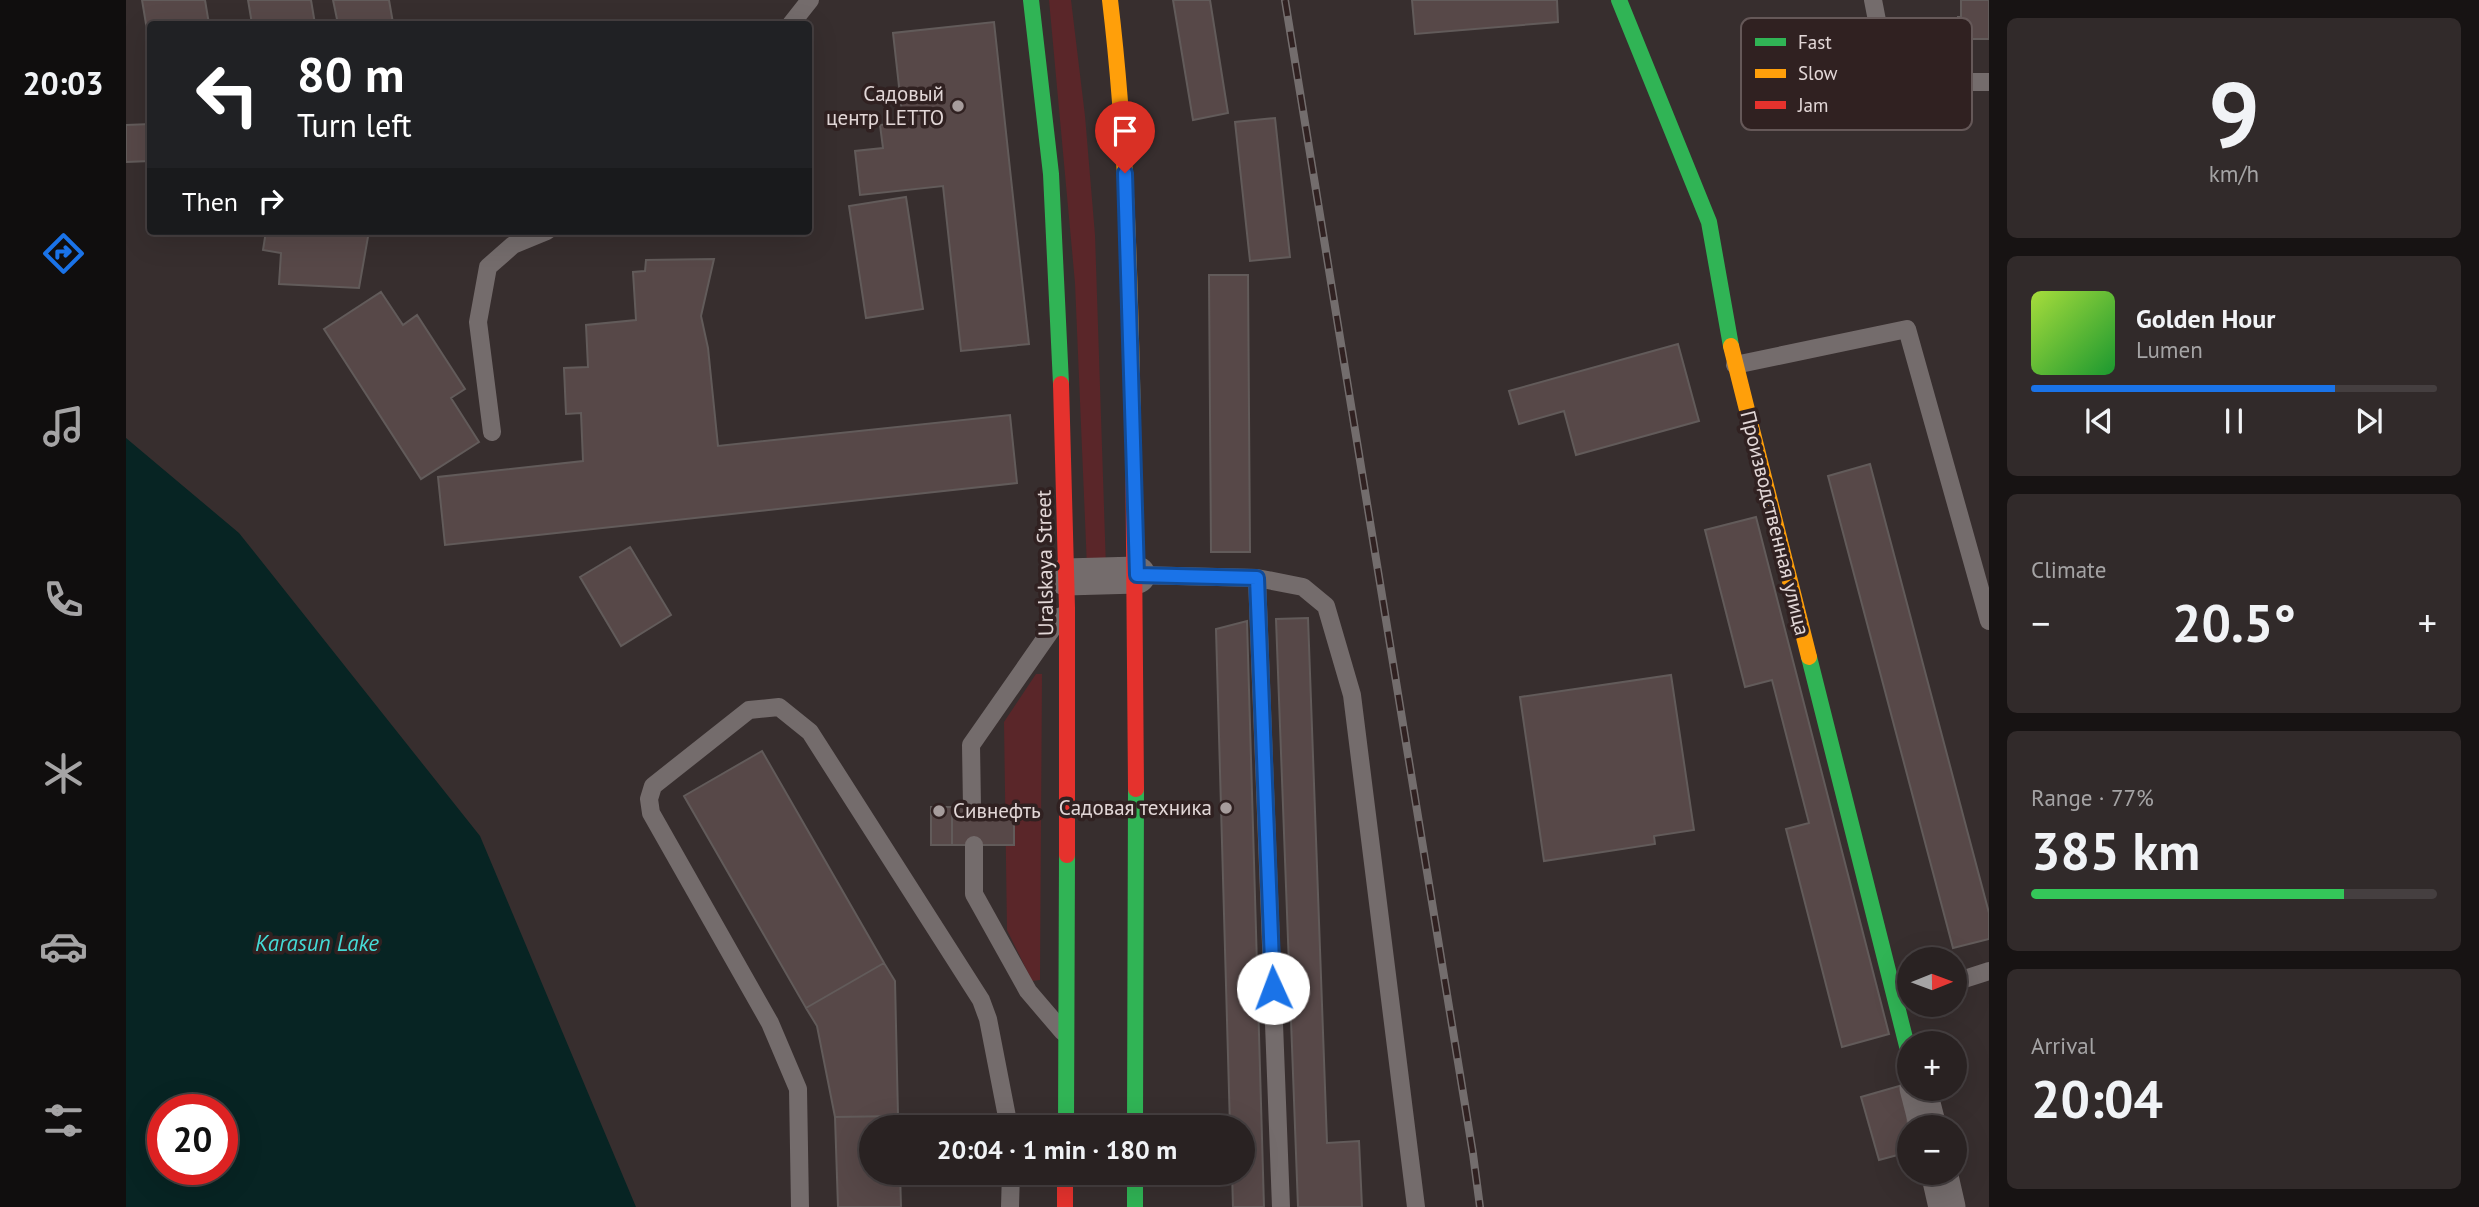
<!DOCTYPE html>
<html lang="en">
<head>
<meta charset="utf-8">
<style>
  body { margin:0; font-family:"PT Sans",sans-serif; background:#312a2a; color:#f1f3f6; height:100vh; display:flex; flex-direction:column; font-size:26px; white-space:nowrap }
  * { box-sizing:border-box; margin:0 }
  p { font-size:23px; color:#a5a4a5 }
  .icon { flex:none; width:38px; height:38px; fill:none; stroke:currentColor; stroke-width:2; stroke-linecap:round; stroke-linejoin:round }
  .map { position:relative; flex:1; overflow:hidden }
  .side { display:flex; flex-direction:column; gap:18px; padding:18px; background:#171313; width:490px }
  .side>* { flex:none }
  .top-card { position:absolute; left:21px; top:21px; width:665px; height:214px; border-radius:7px; box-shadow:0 7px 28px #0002,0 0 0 2px #453f40; background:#202124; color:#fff; overflow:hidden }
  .needle { width:46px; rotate:89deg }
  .controls { position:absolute; left:1771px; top:947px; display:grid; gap:14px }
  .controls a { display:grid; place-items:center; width:70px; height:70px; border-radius:50%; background:#292222; box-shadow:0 7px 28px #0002,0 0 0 2px #453f40; font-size:35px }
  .speed { position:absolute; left:21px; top:1094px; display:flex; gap:14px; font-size:35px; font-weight:700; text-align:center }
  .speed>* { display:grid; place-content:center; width:91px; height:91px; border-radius:50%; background:#292222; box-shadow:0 7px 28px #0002,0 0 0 2px #453f40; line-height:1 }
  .speed .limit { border:10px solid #d22; background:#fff; color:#111 }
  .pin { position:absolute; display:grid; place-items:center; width:60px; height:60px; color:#fff; margin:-72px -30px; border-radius:50% 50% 50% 0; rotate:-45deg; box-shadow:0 0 7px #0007 }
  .pin .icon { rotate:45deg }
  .me { position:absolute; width:77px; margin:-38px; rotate:358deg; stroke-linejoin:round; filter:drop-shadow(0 0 5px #0008) }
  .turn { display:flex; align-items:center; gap:24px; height:147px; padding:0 35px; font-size:32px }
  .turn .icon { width:91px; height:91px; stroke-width:2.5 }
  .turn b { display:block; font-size:49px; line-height:60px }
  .then { display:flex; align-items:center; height:66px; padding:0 35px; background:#0003; gap:14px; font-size:26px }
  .big { font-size:52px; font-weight:700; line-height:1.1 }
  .side .widget { flex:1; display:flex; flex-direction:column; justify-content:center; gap:10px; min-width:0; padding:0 24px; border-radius:10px; background:#312a2a }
  .side .dial { align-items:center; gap:0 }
  .dial b { font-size:91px; line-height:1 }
  .song { display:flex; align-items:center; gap:21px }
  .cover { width:84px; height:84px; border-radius:10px; background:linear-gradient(135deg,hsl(80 70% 55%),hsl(130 70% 35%)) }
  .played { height:7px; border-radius:4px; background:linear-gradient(90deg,#1a73e8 75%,#453f40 75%) }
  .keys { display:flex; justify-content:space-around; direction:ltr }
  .heat { display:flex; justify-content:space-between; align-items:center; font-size:38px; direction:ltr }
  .charge { height:10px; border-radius:5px; background:linear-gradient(90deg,#34c759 77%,#453f40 0) }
  .trip { position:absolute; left:733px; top:1115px; width:396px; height:70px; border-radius:35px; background:#292222; box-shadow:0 7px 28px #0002,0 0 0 2px #453f40; font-weight:700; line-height:70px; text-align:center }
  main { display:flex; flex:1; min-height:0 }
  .tab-bar { display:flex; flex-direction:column; width:126px; justify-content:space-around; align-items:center; background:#100e0e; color:#a5a4a5 }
  .tab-bar .icon { width:49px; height:49px }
  .tab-bar .on { color:#1a73e8 }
  .tab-bar b { font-size:32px; color:#f1f3f6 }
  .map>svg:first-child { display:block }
</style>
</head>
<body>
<main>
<nav class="tab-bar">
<b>20:03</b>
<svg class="icon on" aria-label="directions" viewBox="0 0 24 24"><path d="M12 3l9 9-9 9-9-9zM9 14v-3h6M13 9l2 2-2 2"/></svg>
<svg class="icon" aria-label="music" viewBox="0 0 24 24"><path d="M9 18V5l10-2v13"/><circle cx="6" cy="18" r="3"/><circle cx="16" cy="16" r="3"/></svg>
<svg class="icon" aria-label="phone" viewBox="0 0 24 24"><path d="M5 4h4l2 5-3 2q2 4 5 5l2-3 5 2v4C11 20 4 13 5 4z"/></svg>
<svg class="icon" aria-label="climate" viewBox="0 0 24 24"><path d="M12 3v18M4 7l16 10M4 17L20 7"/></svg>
<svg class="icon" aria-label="car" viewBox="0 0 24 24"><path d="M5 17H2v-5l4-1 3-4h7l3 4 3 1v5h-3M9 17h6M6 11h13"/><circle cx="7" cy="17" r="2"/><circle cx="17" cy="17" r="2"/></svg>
<svg class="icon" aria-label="filters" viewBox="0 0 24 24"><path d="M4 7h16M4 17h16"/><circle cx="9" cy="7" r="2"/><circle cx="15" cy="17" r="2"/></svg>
</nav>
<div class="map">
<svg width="1863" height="1207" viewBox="0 0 1863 1207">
  <rect width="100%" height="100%" fill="#372e2e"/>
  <path fill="#5a2629" d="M923,0H945L959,116L969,235L980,568L961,567L949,283Z
    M910,674H916L914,980L906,981L881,930L878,722Z"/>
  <path fill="#072423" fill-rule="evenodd" d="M0,438L113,533L354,836L510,1207H0ZM37,1110H96V1169H37Z"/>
  <path fill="#574848" stroke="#625b5a" stroke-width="2" d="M16,0H79L83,24H24V48Z
    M122,0H185L189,24H126Z
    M207,0H263L267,23L212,24Z
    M1047,0H1084L1102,113L1067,120Z
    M1286,0H1431L1432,22L1289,34Z
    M1835,0H1863V39H1832V17H1835Z
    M868,22L903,344L835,351L817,186L734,195L729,151L757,148L754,125L777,122L767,33Z
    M1149,118L1164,257L1124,261L1109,122Z
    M24,124V161L0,162V125Z
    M780,197L797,309L740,318L723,206Z
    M140,231H243L233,288L153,284L155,253L137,250Z
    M588,259L575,316L582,348L592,446L884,415L891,483L319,545L312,477L457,461L455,413L440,414L438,368L462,367L460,325L510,320L507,272L519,271L520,260Z
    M1083,275H1122L1124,552H1085Z
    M255,292L277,325L291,315L339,389L325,398L353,442L295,479L198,329Z
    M1552,344L1573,421L1450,455L1438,411L1393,424L1383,391Z
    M1744,464L1863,913V939L1827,948L1702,476Z
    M1630,517L1763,1034L1716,1047L1660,829L1683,823L1646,680L1619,687L1579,530Z
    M504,547L545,615L495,646L454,577Z
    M1182,618L1201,1143L1233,1141L1236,1207H1172L1150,619Z
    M1121,621L1138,1207H1107L1106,1172H1116V1127H1104L1090,629Z
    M1545,675L1568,830L1528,836L1529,844L1418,861L1394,697Z
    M636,751L758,963L680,1008L558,796Z
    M805,807H826V845H805Z
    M826,807H888V845H826Z
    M758,963L769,981L772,1116L709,1117L691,1026L680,1008Z
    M1780,1084L1783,1152L1753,1160L1735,1097Z
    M772,1116L773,1127H746V1172H774L775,1207H712L709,1117Z"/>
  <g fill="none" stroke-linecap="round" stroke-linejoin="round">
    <path stroke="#746c6c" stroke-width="18" d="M1747,0L1763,82H1863
      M665,24L684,0
      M1609,365L1781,329L1863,621
      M366,432L352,322L362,267L387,245L421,231
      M1011,575L1131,578L1177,587L1200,606L1226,695L1290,1207
      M1131,578L1155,1207
      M846,807L845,745L935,616
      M848,845V894L902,991L937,1032
      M1829,982L1863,971
      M674,1207L672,1089L644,1023L525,813L523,799L527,786L623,710L653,707L684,732L855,1000L862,1019L883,1127
      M884,1207L885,1172"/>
    <path stroke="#746c6c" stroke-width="37" d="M940,577L1011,575
      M1792,1088L1802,1127
      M1813,1172L1821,1207"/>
    <path stroke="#30b455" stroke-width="16" d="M905,0L925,174L935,384
      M1493,0L1583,222L1605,346
      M1683,657L1783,1054
      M940,1127L941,855
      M1009,1127L1010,789
      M1009,1172V1207"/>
    <path stroke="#ff9f0a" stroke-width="16" d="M984,0C1001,141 1004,282 1007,423
      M1605,346L1683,657"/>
    <path stroke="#e5322d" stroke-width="16" d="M935,384L941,608V855
      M1007,423L1010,789
      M939,1172V1207"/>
    <defs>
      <path id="rail" d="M1159,0L1347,1154L1354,1207"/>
    </defs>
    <use href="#rail" stroke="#736d6d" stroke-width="8"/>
    <use href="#rail" stroke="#302121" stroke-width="5" stroke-dasharray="16" stroke-linecap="butt"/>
  </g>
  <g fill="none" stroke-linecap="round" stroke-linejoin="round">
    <defs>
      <path id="route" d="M999,173L1011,575L1131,578L1147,988"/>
    </defs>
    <use href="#route" stroke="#114b97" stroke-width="18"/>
    <use href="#route" stroke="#1a73e8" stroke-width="12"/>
  </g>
  <g fill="#a69c9c" stroke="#302121" stroke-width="2.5">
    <circle cx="832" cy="106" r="7"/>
    <circle cx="1100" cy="808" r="7"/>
    <circle cx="813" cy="811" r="7"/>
  </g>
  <g text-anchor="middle" stroke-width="7" stroke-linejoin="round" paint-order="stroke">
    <g font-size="21" fill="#e2d7d7" stroke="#302121" text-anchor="end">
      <text x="818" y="101">Садовый<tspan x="818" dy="24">центр LETTO</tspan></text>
      <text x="1086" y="815">Садовая техника</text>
      <text x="827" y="818" text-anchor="start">Сивнефть</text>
    </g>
    <g font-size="21" fill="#e2d7d7" stroke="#302121">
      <text transform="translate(1649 523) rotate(76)" y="7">Производственная улица</text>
      <text transform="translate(919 563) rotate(-91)" y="7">Uralskaya Street</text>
    </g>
    <g font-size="23" font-style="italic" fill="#44dbd7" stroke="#302121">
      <text x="191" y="951">Karasun Lake</text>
    </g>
  </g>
  <rect x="1615" y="18" width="231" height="112" rx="10" fill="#302121" stroke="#655858" stroke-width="2"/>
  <rect x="1629" y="38" width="31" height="8" fill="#30b455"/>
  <rect x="1629" y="69" width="31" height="9" fill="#ff9f0a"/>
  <rect x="1629" y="101" width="31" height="8" fill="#e5322d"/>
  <g font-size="19" fill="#e2d7d7">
    <text x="1672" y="49">Fast</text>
    <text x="1672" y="80">Slow</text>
    <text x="1672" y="112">Jam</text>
  </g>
</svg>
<div class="controls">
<a><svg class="needle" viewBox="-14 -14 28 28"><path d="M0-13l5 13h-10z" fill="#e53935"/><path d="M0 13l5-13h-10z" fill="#a5a4a5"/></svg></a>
<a>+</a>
<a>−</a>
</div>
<div class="speed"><div class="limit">20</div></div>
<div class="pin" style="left:999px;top:173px;background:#d93025"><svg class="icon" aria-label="arrive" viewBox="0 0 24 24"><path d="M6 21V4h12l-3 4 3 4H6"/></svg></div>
<svg class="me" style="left:1147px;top:988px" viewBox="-20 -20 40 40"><circle r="19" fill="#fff"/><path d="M0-13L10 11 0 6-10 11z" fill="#1a73e8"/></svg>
<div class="trip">20:04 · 1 min · 180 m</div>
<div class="top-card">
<div class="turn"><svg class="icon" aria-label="left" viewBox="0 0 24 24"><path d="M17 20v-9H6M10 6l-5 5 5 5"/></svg><div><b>80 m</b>Turn left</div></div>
<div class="then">Then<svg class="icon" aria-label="right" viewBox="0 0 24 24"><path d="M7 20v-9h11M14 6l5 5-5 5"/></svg></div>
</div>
</div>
<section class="side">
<div class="widget dial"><b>9</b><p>km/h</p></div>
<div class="widget">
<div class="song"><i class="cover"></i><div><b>Golden Hour</b><p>Lumen</p></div></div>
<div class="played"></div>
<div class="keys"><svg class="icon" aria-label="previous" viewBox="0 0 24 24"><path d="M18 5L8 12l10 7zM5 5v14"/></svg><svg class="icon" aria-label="pause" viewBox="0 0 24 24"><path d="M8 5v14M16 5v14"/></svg><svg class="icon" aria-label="next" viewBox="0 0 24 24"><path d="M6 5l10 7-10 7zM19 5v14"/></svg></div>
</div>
<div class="widget"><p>Climate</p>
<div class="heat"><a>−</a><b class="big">20.5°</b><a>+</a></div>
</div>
<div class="widget"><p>Range · 77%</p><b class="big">385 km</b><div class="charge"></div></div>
<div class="widget"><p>Arrival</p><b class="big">20:04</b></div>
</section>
</main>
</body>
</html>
